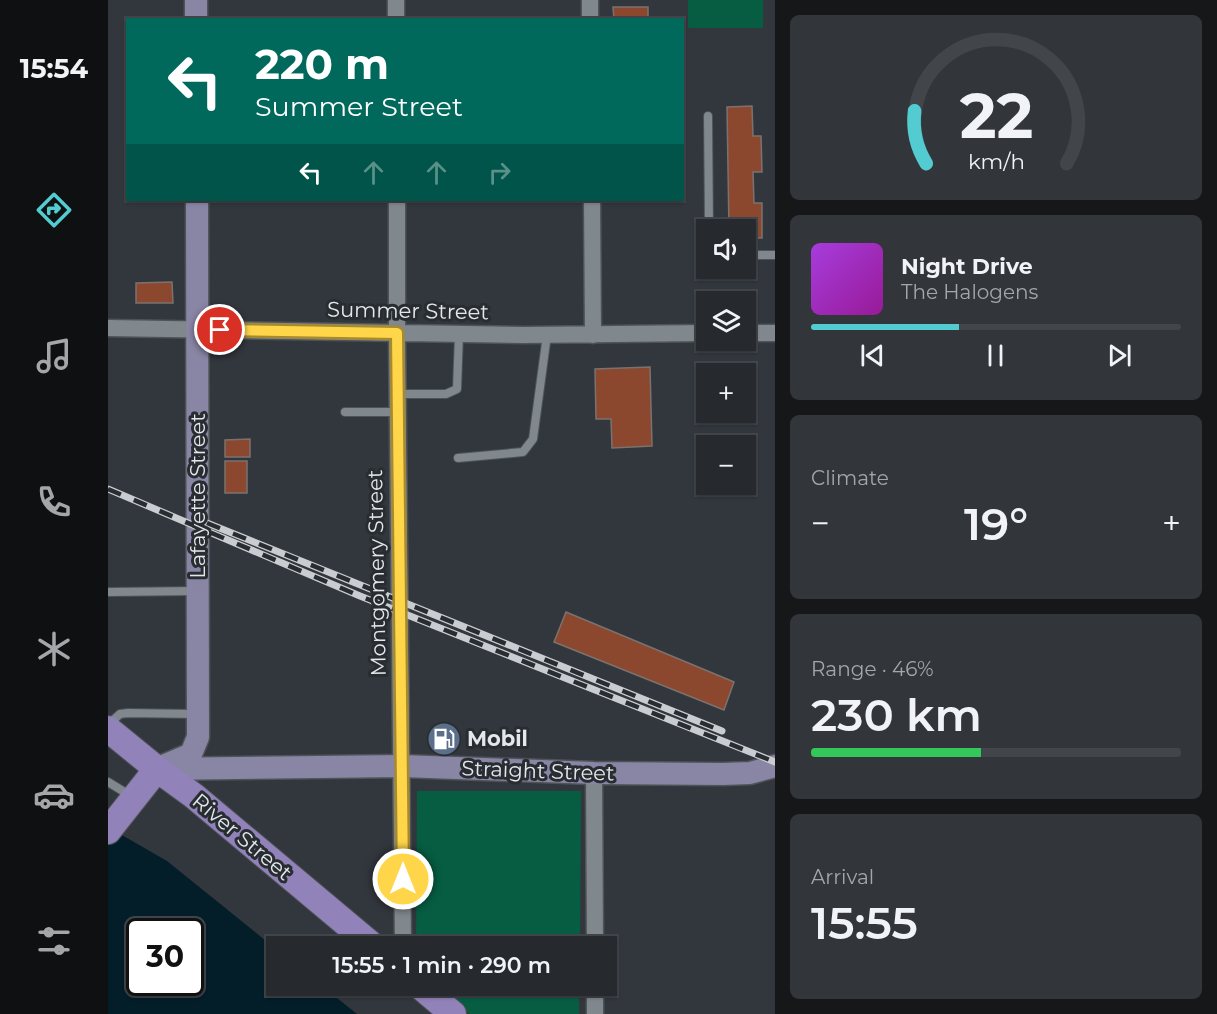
<!DOCTYPE html>
<html lang="en">
<head>
<meta charset="utf-8">
<style>
  body { margin:0; font-family:Montserrat,sans-serif; background:#32353a; color:#f1f3f6; height:100vh; display:flex; flex-direction:column; font-size:22px; white-space:nowrap }
  * { box-sizing:border-box; margin:0 }
  p { font-size:20px; color:#a4a6aa }
  .icon { flex:none; width:33px; height:33px; fill:none; stroke:currentColor; stroke-width:2; stroke-linecap:round; stroke-linejoin:round }
  .map { position:relative; flex:1; overflow:hidden }
  .details { display:flex; flex-direction:column; gap:15px; padding:15px; background:#151719; width:442px }
  .details>* { flex:none }
  .banner { position:absolute; left:18px; top:18px; width:558px; height:183px; border-radius:0px; box-shadow:0 2px 4px #0004,0 0 0 2px #42454a; background:#00695c; color:#fff; overflow:hidden }
  .tools { position:absolute; left:588px; top:219px; display:grid; gap:12px }
  .tools a { display:grid; place-items:center; width:60px; height:60px; border-radius:0px; background:#26292e; box-shadow:0 2px 4px #0004,0 0 0 2px #42454a; font-size:30px }
  .speed { position:absolute; left:18px; top:918px; display:flex; gap:12px; font-size:30px; font-weight:700; text-align:center }
  .speed>* { display:grid; place-content:center; width:78px; height:78px; border-radius:50%; background:#26292e; box-shadow:0 2px 4px #0004,0 0 0 2px #42454a; line-height:1 }
  .speed .limit { border:3px solid #111; border-radius:9px; background:#fff; color:#111 }
  .pin { position:absolute; display:grid; place-items:center; width:51px; height:51px; color:#fff; margin:-26px; border:3px solid #fff; border-radius:50%; box-shadow:0 2px 6px #0007 }
  .me { position:absolute; width:66px; margin:-33px; rotate:0deg; stroke-linejoin:round; filter:drop-shadow(0 0 4px #0008) }
  .turn { display:flex; align-items:center; gap:21px; height:126px; padding:0 30px; font-size:27px }
  .turn .icon { width:78px; height:78px; stroke-width:2.5 }
  .turn b { display:block; font-size:42px; line-height:51px }
  .lanes { display:flex; align-items:center; height:57px; padding:0 30px; background:#0003; justify-content:center; gap:30px; direction:ltr }
  .lanes .off { opacity:.35 }
  .big { font-size:45px; font-weight:600; line-height:1.1 }
  .details .tile { flex:1; display:flex; flex-direction:column; justify-content:center; gap:9px; min-width:0; padding:0 21px; border-radius:9px; background:#32353a }
  .details .dial { align-items:center; gap:0 }
  .dial svg { height:156px; overflow:visible; fill:none; stroke:#42454a; stroke-width:7; stroke-linecap:round; text-anchor:middle }
  .dial text { fill:#f1f3f6; stroke:none }
  .song { display:flex; align-items:center; gap:18px }
  .cover { width:72px; height:72px; border-radius:9px; background:linear-gradient(135deg,hsl(280 70% 55%),hsl(300 70% 35%)) }
  .played { height:6px; border-radius:3px; background:linear-gradient(90deg,#52ccd0 40%,#42454a 40%) }
  .keys { display:flex; justify-content:space-around; direction:ltr }
  .heat { display:flex; justify-content:space-between; align-items:center; font-size:33px; direction:ltr }
  .charge { height:9px; border-radius:4px; background:linear-gradient(90deg,#34c759 46%,#42454a 0) }
  .trip { position:absolute; left:158px; top:936px; width:351px; height:60px; border-radius:0px; background:#26292e; box-shadow:0 2px 4px #0004,0 0 0 2px #42454a; font-weight:600; line-height:60px; text-align:center }
  main { display:flex; flex:1; min-height:0 }
  .menu { display:flex; flex-direction:column; width:108px; justify-content:space-around; align-items:center; background:#0f1012; color:#a4a6aa }
  .menu .icon { width:42px; height:42px }
  .menu .active { color:#52ccd0 }
  .menu b { font-size:27px; color:#f1f3f6 }
  .map>svg:first-child { display:block }
</style>
</head>
<body>
<main>
<nav class="menu">
<b>15:54</b>
<svg class="icon active" aria-label="directions" viewBox="0 0 24 24"><path d="M12 3l9 9-9 9-9-9zM9 14v-3h6M13 9l2 2-2 2"/></svg>
<svg class="icon" aria-label="music" viewBox="0 0 24 24"><path d="M9 18V5l10-2v13"/><circle cx="6" cy="18" r="3"/><circle cx="16" cy="16" r="3"/></svg>
<svg class="icon" aria-label="phone" viewBox="0 0 24 24"><path d="M5 4h4l2 5-3 2q2 4 5 5l2-3 5 2v4C11 20 4 13 5 4z"/></svg>
<svg class="icon" aria-label="climate" viewBox="0 0 24 24"><path d="M12 3v18M4 7l16 10M4 17L20 7"/></svg>
<svg class="icon" aria-label="car" viewBox="0 0 24 24"><path d="M5 17H2v-5l4-1 3-4h7l3 4 3 1v5h-3M9 17h6M6 11h13"/><circle cx="7" cy="17" r="2"/><circle cx="17" cy="17" r="2"/></svg>
<svg class="icon" aria-label="filters" viewBox="0 0 24 24"><path d="M4 7h16M4 17h16"/><circle cx="9" cy="7" r="2"/><circle cx="15" cy="17" r="2"/></svg>
</nav>
<div class="map">
<svg width="667" height="1014" viewBox="0 0 667 1014">
  <rect width="100%" height="100%" fill="#32373d"/>
  <path fill="#065d42" d="M580,0H655V28H580Z
    M309,791H473L472,946H308Z
    M328,986H471V1014H362Z"/>
  <path fill="#031e29" fill-rule="evenodd" d="M0,827L59,861L168,949V986H214L249,1014H0ZM32,932H82V982H32Z"/>
  <path fill="#8b482e" stroke="#7b726f" stroke-width="1.5" d="M505,7H540V20H506Z
    M644,106L645,136H653L654,172H645L646,203H654V238H638V230H621L619,107Z
    M64,282L65,303H28V283Z
    M542,367L544,446L504,448L503,419H488L487,369Z
    M142,439V457H117V440Z
    M117,461H139V493H117Z
    M458,612L626,682L616,710L446,642Z"/>
  <g fill="none" stroke-linecap="round" stroke-linejoin="round">
    <defs>
      <path id="service" d="M600,116L601,230
        M638,255H667
        M289,394H338L349,389L351,334
        M237,412H290
        M350,458L415,452L425,439L439,335
        M0,592L90,591
        M0,725L12,714L20,713L88,714
        M0,782L23,796"/>
      <path id="minor" d="M288,0V20
        M482,0V20
        M289,200V333L295,946
        M484,200L485,335
        M0,328L416,335L598,333
        M638,333H667
        M486,773L487,946
        M487,986V1014"/>
      <path id="secondary" d="M88,0V20
        M55,766L83,754L90,737L89,200
        M49,769L294,766L486,773L615,774L642,773L667,766"/>
      <path id="primary" d="M0,729L49,769L86,796L265,946
        M0,831L49,769
        M312,986L345,1014"/>
    </defs>
    <use href="#service" stroke="#4e5357" stroke-width="10"/>
    <use href="#minor" stroke="#4e5357" stroke-width="19"/>
    <use href="#secondary" stroke="#4e5357" stroke-width="25"/>
    <use href="#primary" stroke="#4e5357" stroke-width="28"/>
    <use href="#service" stroke="#80878d" stroke-width="8"/>
    <use href="#minor" stroke="#80878d" stroke-width="16"/>
    <use href="#secondary" stroke="#8985a4" stroke-width="22"/>
    <use href="#primary" stroke="#9282ba" stroke-width="26"/>
    <defs>
      <path id="rail" d="M0,489L252,596L667,762
        M99,523L614,731"/>
    </defs>
    <use href="#rail" stroke="#c9ccd0" stroke-width="7"/>
    <use href="#rail" stroke="#282d32" stroke-width="4.5" stroke-dasharray="14" stroke-linecap="butt"/>
  </g>
  <g fill="none" stroke-linecap="round" stroke-linejoin="round">
    <defs>
      <path id="route" d="M112,330L289,333L295,879"/>
    </defs>
    <use href="#route" stroke="#a68a30" stroke-width="15"/>
    <use href="#route" stroke="#ffd54a" stroke-width="10"/>
  </g>
  <defs>
    <symbol id="fuel-disc" viewBox="-11 -11 22 22"><circle r="9.5" fill="#5c6f8a" stroke="#282d32"/><path d="M-5.5-6h7V0h2V4h1.3V-2.5L3-4.5l.8-.8L6-3V5H2.5V1h-1V6h-7ZM-4.2-4.7v3.2H.2V-4.7Z" fill="#fff"/></symbol>
  </defs>
  <g fill-rule="evenodd">
    <use href="#fuel-disc" x="317" y="720" width="38" height="38"/>
  </g>
  <g text-anchor="middle" stroke-width="6" stroke-linejoin="round" paint-order="stroke">
    <g font-size="21" fill="#e4e7eb" stroke="#282d32">
      <text transform="translate(300 311) rotate(1)" y="7">Summer Street</text>
      <text transform="translate(90 496) rotate(-90)" y="7">Lafayette Street</text>
      <text transform="translate(269 573) rotate(-91)" y="7">Montgomery Street</text>
      <text transform="translate(430 771) rotate(2)" y="7">Straight Street</text>
      <text transform="translate(134 837) rotate(40)" y="7">River Street</text>
    </g>
    <g font-size="21" font-weight="bold" fill="#e4e7eb" stroke="#282d32" text-anchor="start">
      <text x="359" y="746">Mobil</text>
    </g>
  </g>
</svg>
<div class="tools">
<a><svg class="icon" aria-label="sound" viewBox="0 0 24 24"><path d="M4 9h4l5-4v14l-5-4H4zM17 9q2 3 0 6"/></svg></a>
<a><svg class="icon" aria-label="layers" viewBox="0 0 24 24"><path d="M12 4l9 5-9 5-9-5zM3 14l9 5 9-5"/></svg></a>
<a>+</a>
<a>−</a>
</div>
<div class="speed"><div class="limit">30</div></div>
<div class="pin" style="left:112px;top:330px;background:#d93025"><svg class="icon" aria-label="arrive" viewBox="0 0 24 24"><path d="M6 21V4h12l-3 4 3 4H6"/></svg></div>
<svg class="me" style="left:295px;top:879px" viewBox="-20 -20 40 40"><circle r="17" fill="#ffd54a" stroke="#fff" stroke-width="3"/><path d="M0-11L8 9 0 5-8 9z" fill="#fff"/></svg>
<div class="trip">15:55 · 1 min · 290 m</div>
<div class="banner">
<div class="turn"><svg class="icon" aria-label="left" viewBox="0 0 24 24"><path d="M17 20v-9H6M10 6l-5 5 5 5"/></svg><div><b>220 m</b>Summer Street</div></div>
<div class="lanes"><svg class="icon" aria-label="left" viewBox="0 0 24 24"><path d="M17 20v-9H6M10 6l-5 5 5 5"/></svg><svg class="icon off" aria-label="ahead" viewBox="0 0 24 24"><path d="M12 20V5M6 11l6-6 6 6"/></svg><svg class="icon off" aria-label="ahead" viewBox="0 0 24 24"><path d="M12 20V5M6 11l6-6 6 6"/></svg><svg class="icon off" aria-label="right" viewBox="0 0 24 24"><path d="M7 20v-9h11M14 6l5 5-5 5"/></svg></div>
</div>
</div>
<section class="details">
<div class="tile dial"><svg viewBox="0 0 100 80">
<path d="M14 69A42 42 0 1 1 86 69"/>
<path d="M14 69A42 42 0 0 1 8 42" stroke="#52ccd0"/>
<text x="50" y="56" font-size="32" font-weight="700">22</text>
<text x="50" y="72" font-size="11">km/h</text>
</svg></div>
<div class="tile">
<div class="song"><i class="cover"></i><div><b>Night Drive</b><p>The Halogens</p></div></div>
<div class="played"></div>
<div class="keys"><svg class="icon" aria-label="previous" viewBox="0 0 24 24"><path d="M18 5L8 12l10 7zM5 5v14"/></svg><svg class="icon" aria-label="pause" viewBox="0 0 24 24"><path d="M8 5v14M16 5v14"/></svg><svg class="icon" aria-label="next" viewBox="0 0 24 24"><path d="M6 5l10 7-10 7zM19 5v14"/></svg></div>
</div>
<div class="tile"><p>Climate</p>
<div class="heat"><a>−</a><b class="big">19°</b><a>+</a></div>
</div>
<div class="tile"><p>Range · 46%</p><b class="big">230 km</b><div class="charge"></div></div>
<div class="tile"><p>Arrival</p><b class="big">15:55</b></div>
</section>
</main>
</body>
</html>
